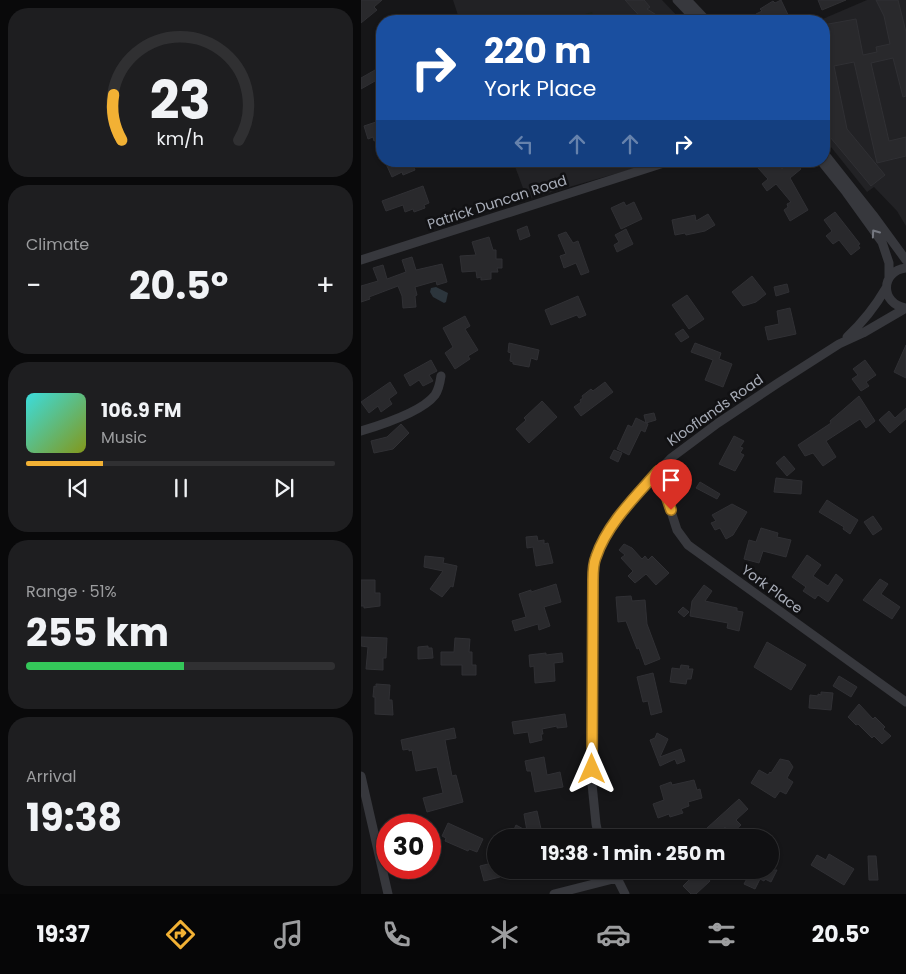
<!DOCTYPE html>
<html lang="en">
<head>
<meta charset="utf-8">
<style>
  body { margin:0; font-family:Poppins,sans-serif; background:#1e1e20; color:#f1f3f6; height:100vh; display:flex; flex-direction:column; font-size:19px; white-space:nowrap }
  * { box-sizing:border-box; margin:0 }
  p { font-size:16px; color:#9c9d9f }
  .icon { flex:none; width:28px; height:28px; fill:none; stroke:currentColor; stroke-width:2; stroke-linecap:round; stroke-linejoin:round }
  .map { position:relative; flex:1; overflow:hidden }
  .sheet { display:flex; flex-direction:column; gap:8px; padding:8px; background:#09090a; width:361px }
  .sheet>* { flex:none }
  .hud { position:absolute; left:15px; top:15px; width:454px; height:152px; border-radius:20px; box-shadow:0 1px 4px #0004,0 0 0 1px #303032; background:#1a4fa0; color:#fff; overflow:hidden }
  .speed { position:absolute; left:15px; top:814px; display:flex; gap:10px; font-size:25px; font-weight:700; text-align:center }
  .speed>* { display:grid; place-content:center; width:65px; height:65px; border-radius:50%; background:#101012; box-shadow:0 1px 4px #0004,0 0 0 1px #303032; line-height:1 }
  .speed .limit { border:8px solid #d22; background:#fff; color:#111 }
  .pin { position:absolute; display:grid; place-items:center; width:42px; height:42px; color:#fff; margin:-51px -21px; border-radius:50% 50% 50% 0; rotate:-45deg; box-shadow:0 0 5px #0007 }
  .pin .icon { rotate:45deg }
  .me { position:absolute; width:55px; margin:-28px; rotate:0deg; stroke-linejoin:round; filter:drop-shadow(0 0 4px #0008) }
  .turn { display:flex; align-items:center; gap:18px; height:105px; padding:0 25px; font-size:22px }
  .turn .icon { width:65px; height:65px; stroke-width:2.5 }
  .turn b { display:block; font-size:35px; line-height:42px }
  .lanes { display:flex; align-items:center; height:48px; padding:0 25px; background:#0003; justify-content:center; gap:25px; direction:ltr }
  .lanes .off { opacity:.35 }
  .big { font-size:38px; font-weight:700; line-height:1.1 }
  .sheet .card { flex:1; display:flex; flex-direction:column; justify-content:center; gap:8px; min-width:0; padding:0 18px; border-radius:20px; background:#1e1e20 }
  .sheet .dial { align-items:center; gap:0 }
  .dial svg { height:130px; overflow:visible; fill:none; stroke:#303032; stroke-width:7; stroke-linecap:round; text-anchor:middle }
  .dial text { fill:#f1f3f6; stroke:none }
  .song { display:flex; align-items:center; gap:15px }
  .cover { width:60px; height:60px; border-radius:8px; background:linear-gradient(135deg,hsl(180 70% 55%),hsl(70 70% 35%)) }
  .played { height:5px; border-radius:2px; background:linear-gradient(90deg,#f2b134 25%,#303032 25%) }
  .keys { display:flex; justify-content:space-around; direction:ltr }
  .heat { display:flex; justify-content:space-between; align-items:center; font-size:28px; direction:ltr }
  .charge { height:8px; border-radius:4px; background:linear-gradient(90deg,#34c759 51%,#303032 0) }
  .trip { position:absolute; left:126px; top:829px; width:292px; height:50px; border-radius:25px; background:#101012; box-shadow:0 1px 4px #0004,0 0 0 1px #303032; font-weight:700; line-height:50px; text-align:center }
  .dock { display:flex; height:80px; justify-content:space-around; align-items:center; background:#060607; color:#9c9d9f }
  .dock .icon { width:35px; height:35px }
  .dock .on { color:#f2b134 }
  .dock b { font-size:22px; color:#f1f3f6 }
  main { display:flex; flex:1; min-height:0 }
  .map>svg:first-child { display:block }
</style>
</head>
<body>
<main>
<section class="sheet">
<div class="card dial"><svg viewBox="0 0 100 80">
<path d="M14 69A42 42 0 1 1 86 69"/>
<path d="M14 69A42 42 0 0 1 9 41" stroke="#f2b134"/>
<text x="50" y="56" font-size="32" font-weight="700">23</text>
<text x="50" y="72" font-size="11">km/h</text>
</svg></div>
<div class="card"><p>Climate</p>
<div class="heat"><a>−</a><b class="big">20.5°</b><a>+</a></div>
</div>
<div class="card">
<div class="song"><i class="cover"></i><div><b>106.9 FM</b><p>Music</p></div></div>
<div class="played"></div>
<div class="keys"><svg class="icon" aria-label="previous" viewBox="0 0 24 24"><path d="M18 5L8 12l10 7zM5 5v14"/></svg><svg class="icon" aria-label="pause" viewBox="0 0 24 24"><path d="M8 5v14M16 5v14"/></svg><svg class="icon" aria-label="next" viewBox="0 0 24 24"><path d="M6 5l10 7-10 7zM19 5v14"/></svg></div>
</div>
<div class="card"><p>Range · 51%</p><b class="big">255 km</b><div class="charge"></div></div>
<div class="card"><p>Arrival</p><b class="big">19:38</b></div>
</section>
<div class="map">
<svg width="545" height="894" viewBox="0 0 545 894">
  <rect width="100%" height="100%" fill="#161618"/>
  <path fill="#222225" d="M92,0H301L321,21H99Z
    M506,0H545V226L536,211L513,187L506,192L470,147L463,142L462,21H457Z
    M152,161H290L289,164L166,199Z"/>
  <path fill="#1c231d" d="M231,12L234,21H199Z"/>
  <path fill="#2c353c" d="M75,287L87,293L85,302L83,303L72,297L69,292L70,288Z"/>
  <path fill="#29292c" stroke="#303034" d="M0,0H21L13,7L16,10L0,23Z
    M264,0H283L289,7L286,9L305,21H283Z
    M420,0L430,21H421L418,16L409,21L405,18L399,21L395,14L401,11L399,9L412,1L414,3Z
    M457,0H485L461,10Z
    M515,0H537L545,32V96L542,97L532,58L510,63L528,141L545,137V156L516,163L493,62L473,66L486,129L524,175L510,186L469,137L462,106V60H465L462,49V25L495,19L502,55L516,52L515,47L529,44L523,16Z
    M21,66V77L0,89V78Z
    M21,120V138L13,141L12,137L7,139L3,126Z
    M30,161H50L54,170L42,175L41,172L31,177L26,166V163Z
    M405,161H415L421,169L430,161H433L440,169L429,178L447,210L429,221L423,210L427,207L426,204L430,202L415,184L406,191L401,184L407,179L397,168Z
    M62,186L68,203L63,205L64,208L53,212L52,209L44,212L42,205L25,211L21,201Z
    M263,202L265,206L273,202L281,219L260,229L250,208Z
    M474,212L499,244L497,245L499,248L490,255L478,240L472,244L465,236L471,231L463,220Z
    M347,214L354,225L344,231L325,235L324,233L314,235L311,220L334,215L335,221Z
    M166,226L169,236L159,240L156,230Z
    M265,229L272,244L256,252L253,245L258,242L254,235Z
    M205,232L212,243L217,241L228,272L220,275L215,263L203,268L199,256L205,254L197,235Z
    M128,237L132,250H135V259H141V268H136L137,272H130V279L120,280V277L116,278L115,271L101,272L99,256L115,255L111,242Z
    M51,257L55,270L81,264L86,282L76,285L75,281L54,287L56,295L54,296L55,307L42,308L41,296L37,286L8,297L9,299L0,302V286L17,281L12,268L22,265L26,279L45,272L41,260Z
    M391,276L405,294L395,302L382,306L371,292Z
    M426,284L428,292L415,296L413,287Z
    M326,295L343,319L328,329L311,305Z
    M217,296L225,315L218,318L216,315L190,325L184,310Z
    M429,308L435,334L407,340L404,327L418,324L416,311Z
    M104,316L109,326L104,329L117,350L107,356L109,359L94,369L84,353L92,347L82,328Z
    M322,329L328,337L320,342L314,334Z
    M148,343L178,350L176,360L170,358L168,367L152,364V362L149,361L150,353L147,352Z
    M334,343L360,353L358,359L371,364L362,387L344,380L352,360L330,352Z
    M545,345V378L533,372Z
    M70,360L76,371L68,375L72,381L62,386L58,380L49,386L43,375Z
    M504,360L515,375L505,382L508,386L500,391L491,379L497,375L492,369Z
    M29,382L36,393L28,399L31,404L20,412L17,406L8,413L0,402Z
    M244,382L252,392L220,416L213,407L220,402L219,400L222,398L221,396L230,389L232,391Z
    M498,396L514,421L505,428L499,419L465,441L475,457L462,466L452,453L444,456L437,445L470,423L469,421Z
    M181,401L196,417L168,443L155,429L165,420L163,418Z
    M545,408V419L529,433L518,420L528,411L534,418Z
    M293,413L295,420L285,423L287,424L284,432L280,430L268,455L256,449L267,425L271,427L275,418L285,423L283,415Z
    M40,424L48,433L32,449L13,453L10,441L26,437Z
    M373,436L383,441L379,447L382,448L379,453L383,455L374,471L358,464Z
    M253,450L261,453L257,462L249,458Z
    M423,456L434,469L426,476L415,463Z
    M415,478L441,481L440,494L413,492Z
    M339,482L359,494L356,499L335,488Z
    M466,500L497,520L489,534L482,529L483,527L458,512Z
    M371,504L386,512L372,535L365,539L359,528L354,530L350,523L355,521L351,515Z
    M512,516L521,529L512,535L503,522Z
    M400,528L417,533L416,537L430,540L425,557L402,551L398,563L383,559L388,540L395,542Z
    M176,536L177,541L183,540V544L187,543L192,563L175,566L172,547L166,548L165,537Z
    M263,544L271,548L281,559L284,556L287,560L291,556L308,573L295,585L285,574L274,583L267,576L272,571L260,558L264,555L258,550Z
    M446,555L460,565L452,576L467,586L475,574L482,580L467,602L457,595L454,599L442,591L445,587L431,577Z
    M64,556L83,558L82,563L96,566L92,587L90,586L81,597L69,589L82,571L63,567Z
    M519,579L527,584L520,594L539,607L531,619L502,600Z
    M0,580H14V593H19V606L3,608V606H0Z
    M195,584L200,602L183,607L189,626L178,630L177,624L154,631L151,621L165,617L158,594L170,590V592Z
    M343,585L351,591L344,601L376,608V611L382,612L378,631L366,628L367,623L329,616L331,601Z
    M270,596L271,601L284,600L286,624L299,659L284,665L278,648L276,649L265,621L257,622L255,597Z
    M322,607L328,612L323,617L317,612Z
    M0,637L26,638L25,658H22V670L5,669L7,647L0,646Z
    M94,638L109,639L108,652H111V665H115V675H101V665H80V652H93Z
    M406,642L445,665L430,690L393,667Z
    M67,646V648H71L72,658L57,659V647Z
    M185,653V655L201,653L202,662L193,663L194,681L174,683L173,666L169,667L168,655Z
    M320,665L328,666L327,669H332L330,679H326L325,684L309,682L311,668L319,669Z
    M292,673L301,712L290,715L287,701L282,702L276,677Z
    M478,676L496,687L490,697L472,686Z
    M15,684L29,685L28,700H31L32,715L14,714V697H12L13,686L15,687Z
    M460,692L472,693L470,710L448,708L449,695L457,696V694L460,695Z
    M498,704L512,719L514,717L524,727L522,729L530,736L521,744L513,736L511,738L497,724L495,725L487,717Z
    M204,714L206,727L196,728V726L181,729L182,734H180L181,740L169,743L167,732L153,734L151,722Z
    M93,728L95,738L84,740L91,776L95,775L102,802L66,812L62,798L82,793L76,767L55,771L51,750L48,751V749L42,750L40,740Z
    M296,733L307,739L299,757L320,749L324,761L316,764L314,759L299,766L289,740L294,738Z
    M183,757L186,775L199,772L202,787L174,792L170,771H166L164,761Z
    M419,759L428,761L432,767L426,778L432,782L425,794L419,791L414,798L390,783L398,770L407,775L409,772L410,773Z
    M333,780L336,790L339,789L341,798L327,802L328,806L320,809L322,813L309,817L308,814L297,818L292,804L303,800L299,786L310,782L311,785Z
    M378,799L387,809L375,820L380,825L370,834L364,827L352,838H335Z
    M176,811L182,838H158L151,834L155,825L166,831L163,814Z
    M87,823L122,839L116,852L108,849L107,851L84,841L85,838L81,836Z
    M207,829L209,838H183V834Z
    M468,854L493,869L483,885L450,865L456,855L465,860Z
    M507,856H515L517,880H508Z
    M135,862V870H137L139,877L123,881L119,866Z
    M318,870H351L345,876L349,881L335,894H330L322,886L328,880Z
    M394,870H416L410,882L404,879L403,881L399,879L394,889L383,884L390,871L392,873Z"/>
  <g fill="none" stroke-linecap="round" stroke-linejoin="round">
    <path stroke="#37383d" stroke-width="9" d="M316,0L336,21
      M326,0L346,21
      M462,152L512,215L545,260
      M460,161L485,192L521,242L528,263V278
      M0,260L309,161
      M545,268C519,271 519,304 545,308
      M486,337C502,322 514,307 525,288
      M0,431C20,425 61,412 74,395C78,389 79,383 80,376
      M297,471L316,530L327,545L545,702
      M0,776L27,894
      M238,838L235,824L231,784V580L235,557L250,528L283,487L310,458L357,423L417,383L478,344L502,333L545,308
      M252,870L264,894
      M193,894L256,878"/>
  </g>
  <defs><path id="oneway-chevron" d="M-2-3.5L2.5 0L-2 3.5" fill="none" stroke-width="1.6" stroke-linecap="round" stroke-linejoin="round" transform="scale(1.25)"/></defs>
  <use stroke="#757881" href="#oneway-chevron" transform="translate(514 233) rotate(-125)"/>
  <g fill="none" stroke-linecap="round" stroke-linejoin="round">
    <defs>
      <path id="route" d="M231,769L232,580C232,573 232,564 235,557C246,524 275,496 297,471L310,510"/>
    </defs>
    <use href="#route" stroke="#9d7322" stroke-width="12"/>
    <use href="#route" stroke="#f2b134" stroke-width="9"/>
  </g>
  <g text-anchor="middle" stroke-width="5" stroke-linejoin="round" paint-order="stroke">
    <g font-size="14" fill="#a8adb8" stroke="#111113">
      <text transform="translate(136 202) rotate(-18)" y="5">Patrick Duncan Road</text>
      <text transform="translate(354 410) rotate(-35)" y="5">Klooflands Road</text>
      <text transform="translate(411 589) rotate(36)" y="5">York Place</text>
    </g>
  </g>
</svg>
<div class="speed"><div class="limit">30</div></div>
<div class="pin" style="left:310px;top:510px;background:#d93025"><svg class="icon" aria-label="arrive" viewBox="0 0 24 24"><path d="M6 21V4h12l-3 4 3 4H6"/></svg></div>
<svg class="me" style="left:231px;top:769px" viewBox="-20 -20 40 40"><path d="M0-17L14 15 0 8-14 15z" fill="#f2b134" stroke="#fff" stroke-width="4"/></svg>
<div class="trip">19:38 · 1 min · 250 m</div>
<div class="hud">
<div class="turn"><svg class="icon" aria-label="right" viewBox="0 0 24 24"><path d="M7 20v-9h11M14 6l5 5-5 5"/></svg><div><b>220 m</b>York Place</div></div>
<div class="lanes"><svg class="icon off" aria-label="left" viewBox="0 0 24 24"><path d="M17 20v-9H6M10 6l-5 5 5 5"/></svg><svg class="icon off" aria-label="ahead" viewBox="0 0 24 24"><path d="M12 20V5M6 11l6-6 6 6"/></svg><svg class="icon off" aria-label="ahead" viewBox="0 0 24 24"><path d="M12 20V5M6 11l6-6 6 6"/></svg><svg class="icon" aria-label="right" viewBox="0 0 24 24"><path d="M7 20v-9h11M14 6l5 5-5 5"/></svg></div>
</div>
</div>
</main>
<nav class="dock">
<b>19:37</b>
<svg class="icon on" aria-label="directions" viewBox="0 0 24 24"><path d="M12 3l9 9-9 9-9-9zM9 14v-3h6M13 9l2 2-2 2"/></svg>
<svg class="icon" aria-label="music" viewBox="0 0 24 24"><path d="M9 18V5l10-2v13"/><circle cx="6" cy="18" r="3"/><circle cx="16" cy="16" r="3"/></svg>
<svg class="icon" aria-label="phone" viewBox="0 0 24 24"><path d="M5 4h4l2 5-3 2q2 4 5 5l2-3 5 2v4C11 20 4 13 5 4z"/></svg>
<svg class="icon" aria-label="climate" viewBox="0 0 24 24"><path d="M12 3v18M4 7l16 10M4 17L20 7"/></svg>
<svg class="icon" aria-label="car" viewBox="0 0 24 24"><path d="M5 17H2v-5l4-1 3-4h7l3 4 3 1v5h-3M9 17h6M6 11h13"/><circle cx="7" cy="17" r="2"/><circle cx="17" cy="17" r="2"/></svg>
<svg class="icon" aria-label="filters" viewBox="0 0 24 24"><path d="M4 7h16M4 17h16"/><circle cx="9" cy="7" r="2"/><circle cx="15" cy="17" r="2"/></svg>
<b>20.5°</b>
</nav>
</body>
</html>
